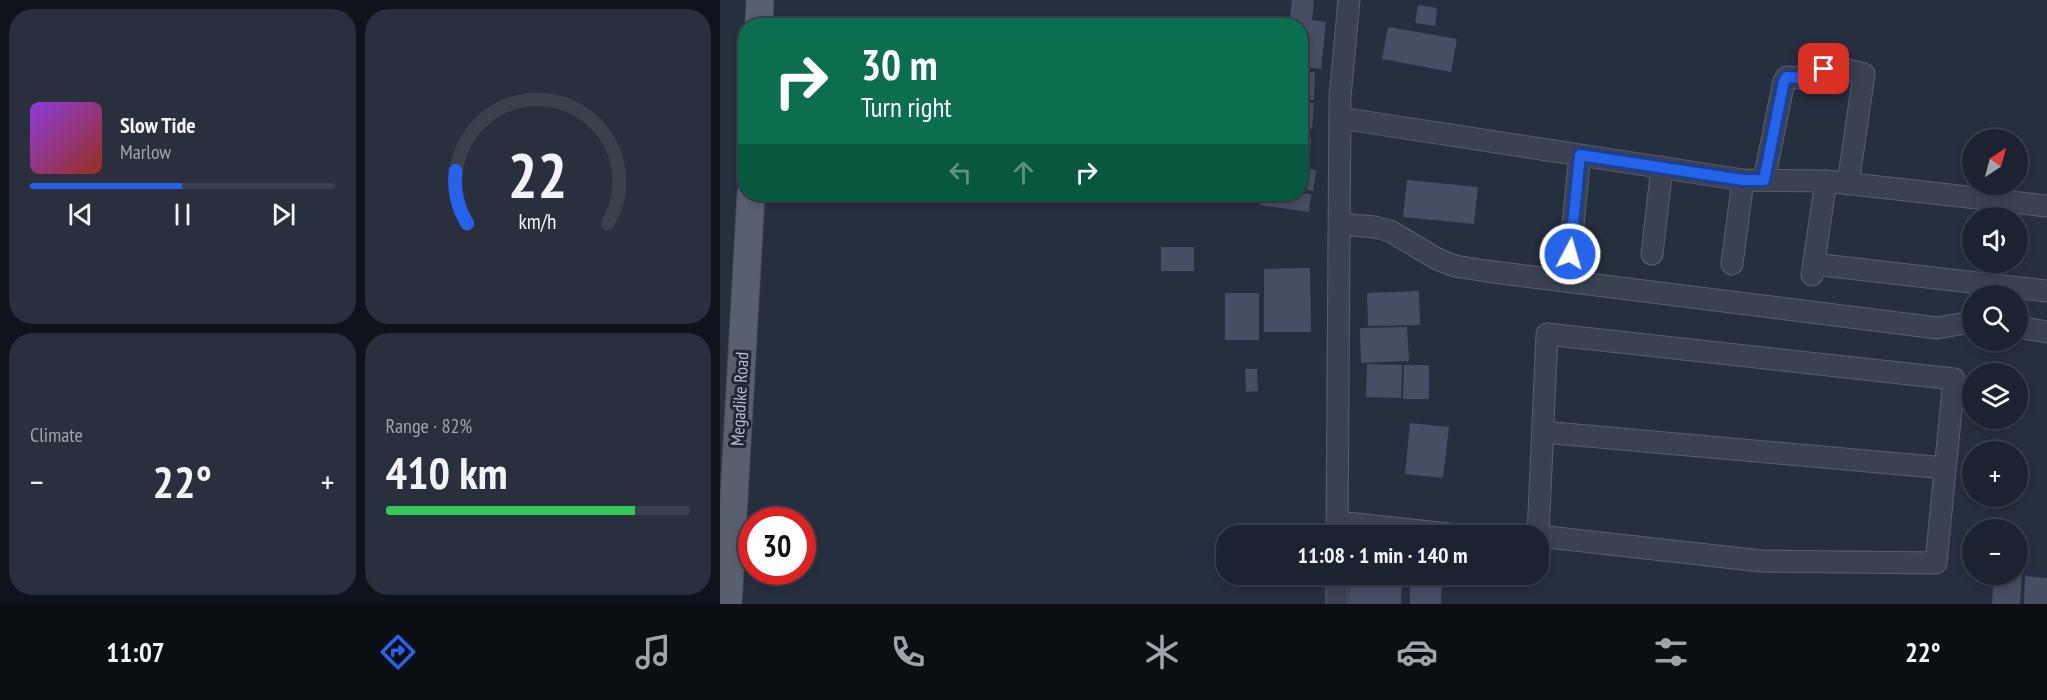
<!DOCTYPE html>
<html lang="en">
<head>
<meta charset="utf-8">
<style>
  body { margin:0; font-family:"PT Sans Narrow",sans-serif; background:#292f3c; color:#f1f3f6; height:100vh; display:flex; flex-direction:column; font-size:22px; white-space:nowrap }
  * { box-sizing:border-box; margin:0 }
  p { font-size:20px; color:#a0a4ab }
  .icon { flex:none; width:33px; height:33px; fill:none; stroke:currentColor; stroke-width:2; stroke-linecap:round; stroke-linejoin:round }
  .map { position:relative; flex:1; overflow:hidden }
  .side { display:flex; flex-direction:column; gap:9px; padding:9px; background:#0f131a; width:720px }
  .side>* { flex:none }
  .top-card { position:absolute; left:18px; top:18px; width:570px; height:183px; border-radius:24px; box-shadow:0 3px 9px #0003,0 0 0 2px #3a404c; background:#0b6e4f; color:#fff; overflow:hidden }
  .needle { width:39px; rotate:36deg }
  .tools { position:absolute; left:1242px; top:129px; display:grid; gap:12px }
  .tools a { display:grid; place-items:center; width:66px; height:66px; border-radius:50%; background:#1c2330; box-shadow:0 3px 9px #0003,0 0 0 2px #3a404c; font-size:30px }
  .speed { position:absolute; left:18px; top:507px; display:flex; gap:12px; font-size:30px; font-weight:700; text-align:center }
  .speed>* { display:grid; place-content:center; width:78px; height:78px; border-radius:50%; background:#1c2330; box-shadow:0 3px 9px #0003,0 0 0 2px #3a404c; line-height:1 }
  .speed .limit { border:9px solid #d22; background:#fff; color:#111 }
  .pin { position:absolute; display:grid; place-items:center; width:51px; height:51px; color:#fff; margin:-26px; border-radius:12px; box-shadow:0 3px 9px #0006 }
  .me { position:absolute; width:66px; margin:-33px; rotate:6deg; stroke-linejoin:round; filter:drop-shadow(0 0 4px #0008) }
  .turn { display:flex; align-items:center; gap:21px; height:126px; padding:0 24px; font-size:27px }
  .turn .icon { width:78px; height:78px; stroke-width:2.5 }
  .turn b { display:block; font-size:42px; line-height:51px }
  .lanes { display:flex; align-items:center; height:57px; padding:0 24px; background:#0003; justify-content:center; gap:30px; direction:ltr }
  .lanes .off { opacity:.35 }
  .big { font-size:45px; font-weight:600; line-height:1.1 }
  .side .tile { flex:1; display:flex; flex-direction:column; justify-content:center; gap:9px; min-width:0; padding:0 21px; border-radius:24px; background:#292f3c }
  .side .dial { align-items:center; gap:0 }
  .dial svg { height:156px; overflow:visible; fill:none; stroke:#3a404c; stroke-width:7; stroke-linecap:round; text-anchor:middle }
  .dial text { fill:#f1f3f6; stroke:none }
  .song { display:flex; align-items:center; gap:18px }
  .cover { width:72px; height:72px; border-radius:9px; background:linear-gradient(135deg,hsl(270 70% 55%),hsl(10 70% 35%)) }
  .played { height:6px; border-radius:3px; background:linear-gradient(90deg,#2563eb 50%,#3a404c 50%) }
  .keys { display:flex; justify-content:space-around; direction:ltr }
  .heat { display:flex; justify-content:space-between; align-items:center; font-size:33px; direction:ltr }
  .charge { height:9px; border-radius:4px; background:linear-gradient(90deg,#34c759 82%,#3a404c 0) }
  .side .tiles { flex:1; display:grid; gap:9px; grid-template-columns:repeat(2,1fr) }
  .trip { position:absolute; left:496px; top:525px; width:333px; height:60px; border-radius:24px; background:#1c2330; box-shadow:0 3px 9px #0003,0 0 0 2px #3a404c; font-weight:600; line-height:60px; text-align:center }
  .dock { display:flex; height:96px; justify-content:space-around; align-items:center; background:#0b0e13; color:#a0a4ab }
  .dock .icon { width:42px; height:42px }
  .dock .on { color:#2563eb }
  .dock b { font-size:27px; color:#f1f3f6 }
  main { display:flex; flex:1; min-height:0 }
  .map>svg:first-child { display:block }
</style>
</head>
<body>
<main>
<section class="side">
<div class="tiles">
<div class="tile">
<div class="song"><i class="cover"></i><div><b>Slow Tide</b><p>Marlow</p></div></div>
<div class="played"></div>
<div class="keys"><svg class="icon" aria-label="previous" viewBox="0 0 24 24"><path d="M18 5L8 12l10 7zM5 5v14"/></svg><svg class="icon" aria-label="pause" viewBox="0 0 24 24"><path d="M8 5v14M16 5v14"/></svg><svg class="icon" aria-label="next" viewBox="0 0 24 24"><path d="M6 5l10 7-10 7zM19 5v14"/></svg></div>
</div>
<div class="tile dial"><svg viewBox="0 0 100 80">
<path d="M14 69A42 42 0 1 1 86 69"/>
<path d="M14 69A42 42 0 0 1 8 42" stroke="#2563eb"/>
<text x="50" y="56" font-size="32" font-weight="700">22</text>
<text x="50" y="72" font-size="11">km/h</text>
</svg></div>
<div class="tile"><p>Climate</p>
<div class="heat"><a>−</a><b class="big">22°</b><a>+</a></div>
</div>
<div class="tile"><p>Range · 82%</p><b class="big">410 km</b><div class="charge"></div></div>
</div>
</section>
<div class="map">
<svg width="1327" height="604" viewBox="0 0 1327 604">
  <rect width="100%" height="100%" fill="#262f40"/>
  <path fill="#454e62" d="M572,0H594L592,20L606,22L601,69L580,67V44L583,31H580V26H569Z
    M698,5L717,8L715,26L695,23Z
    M668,27L737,39L731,72L662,59Z
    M580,72H595L594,100L580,99Z
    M580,102L594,103L592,129H580Z
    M580,139H591L590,156H580Z
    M580,167L596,170L593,191L580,189Z
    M687,180L758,187L754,224L683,217Z
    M580,193L591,194L589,212L540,205L541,194Z
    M441,247H474V271H441Z
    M590,268L591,332H544V269Z
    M699,291L700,325L648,326L647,293Z
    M505,293H539V340H505Z
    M687,327L689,361L641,363L640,328Z
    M647,364L682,365L681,398L646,397Z
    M684,365H709V399H683Z
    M525,369H537L538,391L526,392Z
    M690,423L729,427L723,478L685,474Z
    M1298,573H1302L1300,604H1272L1274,574H1298Z
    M630,574H682L681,604H629Z
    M690,574H722L721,604H690Z
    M761,574H800V586L761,585Z
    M1305,576L1327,578V604H1304Z"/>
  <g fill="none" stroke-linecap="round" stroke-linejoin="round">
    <defs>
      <path id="minor" d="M620,118L1023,180L1106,181L1327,206
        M1044,180L1064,81L1067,77L1094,79L1104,69H1124L1144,74L1128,184
        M619,224L655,227L670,231L717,259L735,266L766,271L1217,328L1252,322
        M850,254L860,155
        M932,254L942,167
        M1012,264L1023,180
        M1094,264L1327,291
        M1092,275L1106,181
        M1298,327L1327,332
        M823,432L1225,468
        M617,522L747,536
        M617,536L620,97L629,0
        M818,536L827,334L1234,379L1216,563L1041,561L819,536
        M617,604V574"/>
      <path id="major" d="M39,26L40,0
        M8,604L31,194"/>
    </defs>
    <use href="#minor" stroke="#585f6e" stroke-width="23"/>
    <use href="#major" stroke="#444a59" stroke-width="29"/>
    <use href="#minor" stroke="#3a4150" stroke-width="21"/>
    <use href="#major" stroke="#586070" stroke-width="27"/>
  </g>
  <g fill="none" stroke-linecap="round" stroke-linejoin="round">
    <defs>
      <path id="route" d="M850,254L860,155L1023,180H1044L1064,81L1067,77L1094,79L1104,69"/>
    </defs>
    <use href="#route" stroke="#184099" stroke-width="15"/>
    <use href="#route" stroke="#2563eb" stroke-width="10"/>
  </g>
  <g text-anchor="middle" stroke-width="6" stroke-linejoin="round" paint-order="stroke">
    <g font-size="18" fill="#b7bccb" stroke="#1f2635">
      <text transform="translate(20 399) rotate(-87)" y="6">Megadike Road</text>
    </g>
  </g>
</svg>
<div class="tools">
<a><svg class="needle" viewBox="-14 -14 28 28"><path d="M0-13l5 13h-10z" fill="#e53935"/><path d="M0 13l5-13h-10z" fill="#a0a4ab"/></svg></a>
<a><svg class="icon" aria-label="sound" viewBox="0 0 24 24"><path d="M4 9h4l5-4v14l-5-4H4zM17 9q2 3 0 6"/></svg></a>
<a><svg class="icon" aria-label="search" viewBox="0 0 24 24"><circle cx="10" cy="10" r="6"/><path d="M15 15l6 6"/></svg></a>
<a><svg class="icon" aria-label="layers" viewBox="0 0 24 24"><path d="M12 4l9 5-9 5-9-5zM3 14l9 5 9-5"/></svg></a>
<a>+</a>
<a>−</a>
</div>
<div class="speed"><div class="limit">30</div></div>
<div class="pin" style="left:1104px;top:69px;background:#d93025"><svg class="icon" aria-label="arrive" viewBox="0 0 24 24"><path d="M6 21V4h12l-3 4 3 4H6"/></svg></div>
<svg class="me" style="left:850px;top:254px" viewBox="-20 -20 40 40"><circle r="17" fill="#2563eb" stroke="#fff" stroke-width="3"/><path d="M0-11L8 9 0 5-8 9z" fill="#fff"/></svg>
<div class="trip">11:08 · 1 min · 140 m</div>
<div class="top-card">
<div class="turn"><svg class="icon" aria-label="right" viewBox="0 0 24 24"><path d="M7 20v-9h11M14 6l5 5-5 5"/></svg><div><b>30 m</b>Turn right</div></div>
<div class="lanes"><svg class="icon off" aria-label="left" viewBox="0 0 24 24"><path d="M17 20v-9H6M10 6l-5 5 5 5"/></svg><svg class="icon off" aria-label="ahead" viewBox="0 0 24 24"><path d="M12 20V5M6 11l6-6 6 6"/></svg><svg class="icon" aria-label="right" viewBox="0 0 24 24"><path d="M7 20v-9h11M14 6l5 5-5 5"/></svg></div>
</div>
</div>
</main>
<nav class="dock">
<b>11:07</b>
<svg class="icon on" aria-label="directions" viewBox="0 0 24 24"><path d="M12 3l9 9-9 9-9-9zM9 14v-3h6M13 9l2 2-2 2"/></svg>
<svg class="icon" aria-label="music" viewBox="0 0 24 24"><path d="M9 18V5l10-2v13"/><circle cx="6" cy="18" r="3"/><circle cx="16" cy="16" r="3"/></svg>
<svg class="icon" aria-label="phone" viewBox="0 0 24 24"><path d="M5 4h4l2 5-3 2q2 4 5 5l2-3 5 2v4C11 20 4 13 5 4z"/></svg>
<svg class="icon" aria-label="climate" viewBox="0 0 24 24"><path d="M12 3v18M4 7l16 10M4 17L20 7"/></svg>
<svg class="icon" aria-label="car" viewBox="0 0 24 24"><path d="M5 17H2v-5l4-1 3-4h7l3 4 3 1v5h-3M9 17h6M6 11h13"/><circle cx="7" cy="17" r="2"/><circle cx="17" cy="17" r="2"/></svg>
<svg class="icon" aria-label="filters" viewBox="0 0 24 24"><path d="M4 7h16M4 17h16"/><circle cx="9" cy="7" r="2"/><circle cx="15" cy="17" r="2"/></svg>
<b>22°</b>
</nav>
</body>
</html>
